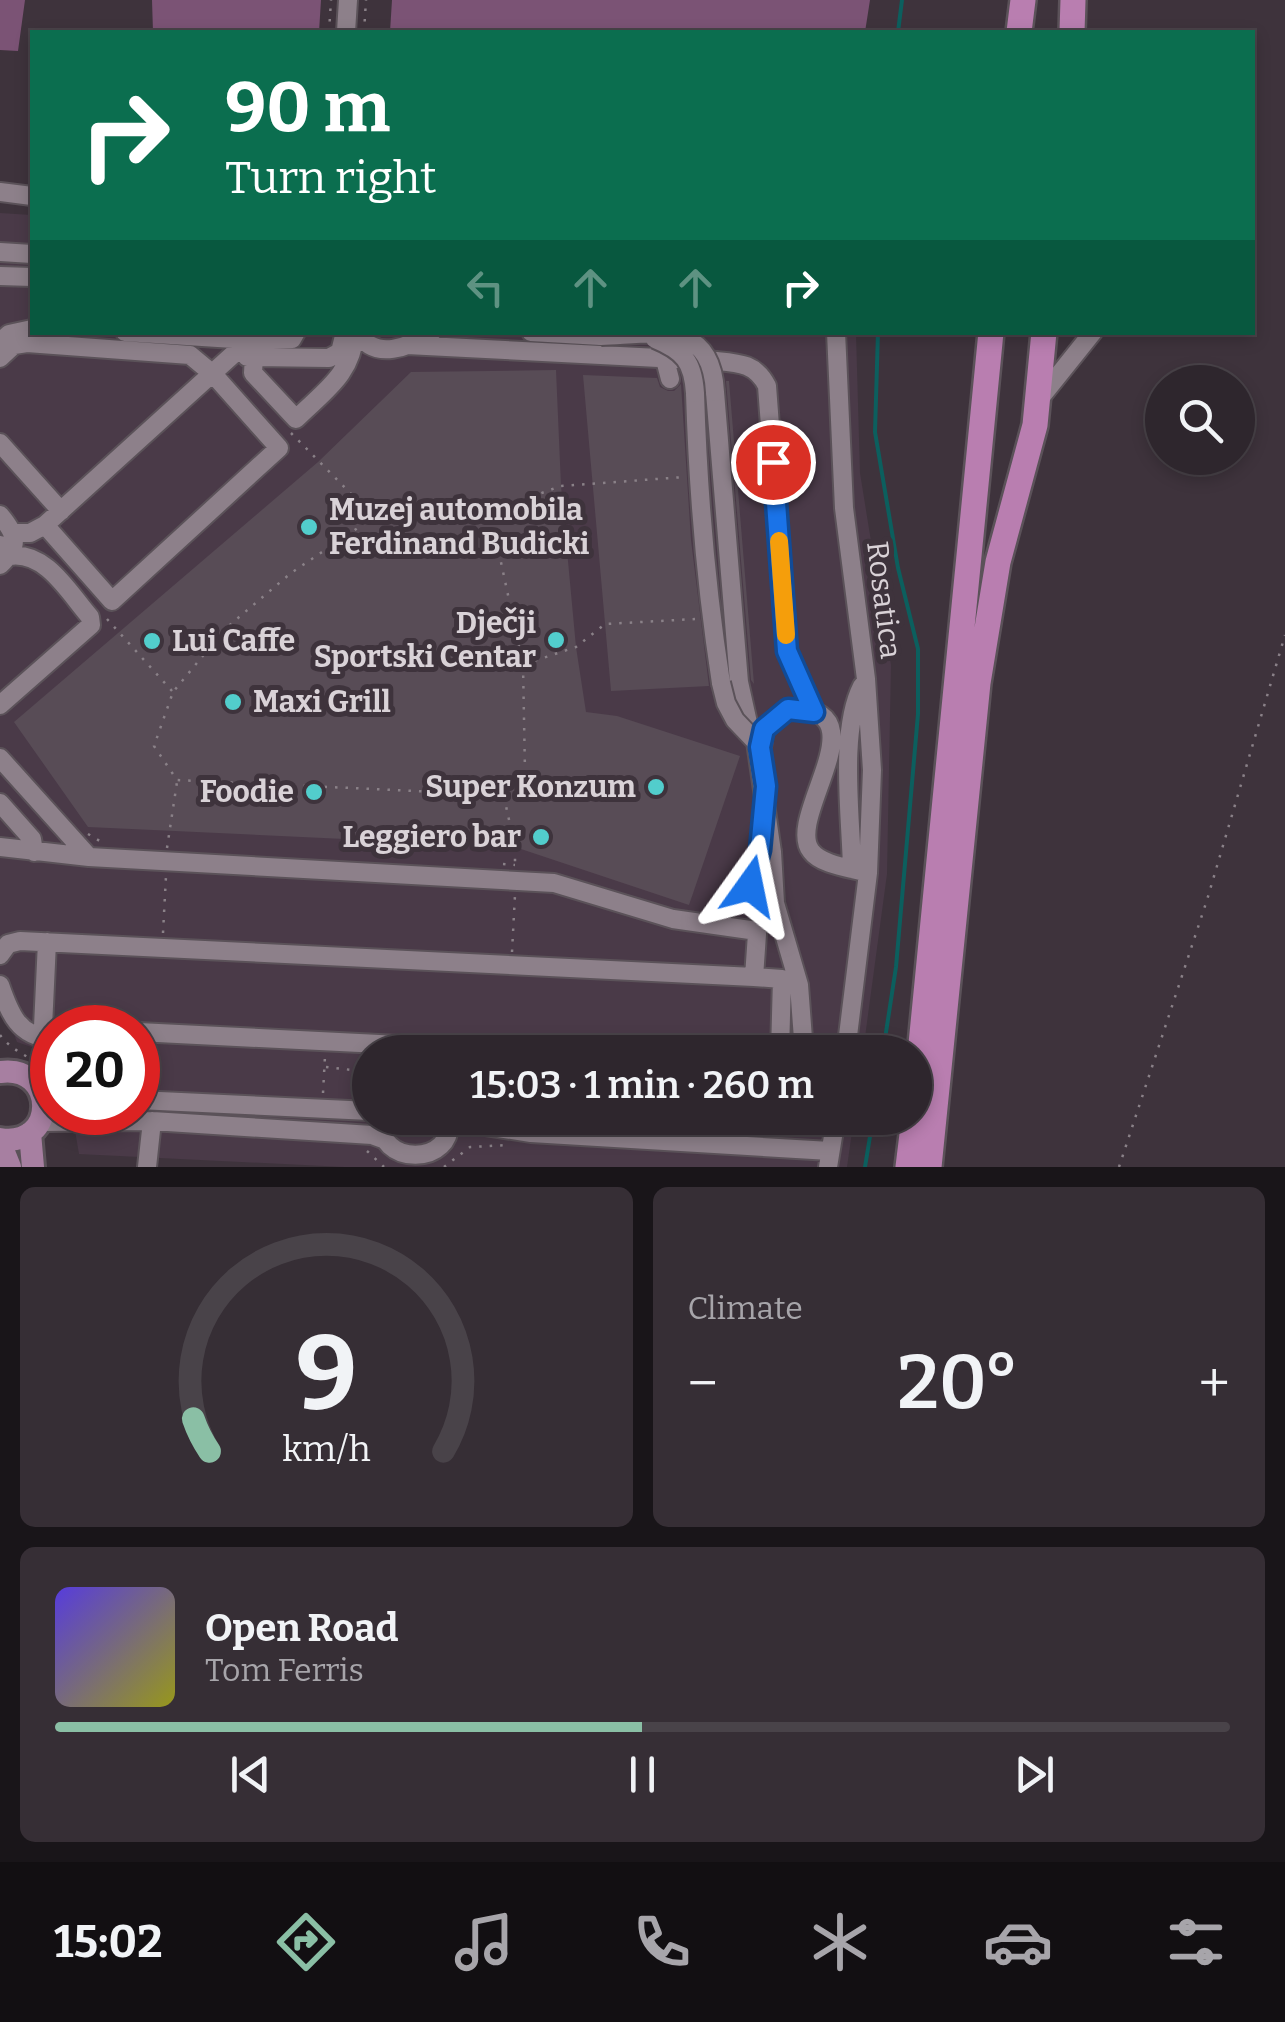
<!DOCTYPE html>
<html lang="en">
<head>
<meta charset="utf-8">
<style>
  body { margin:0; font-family:Bitter,serif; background:#362e35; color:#f1f3f6; height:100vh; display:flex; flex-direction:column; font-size:38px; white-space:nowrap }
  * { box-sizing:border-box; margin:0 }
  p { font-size:32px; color:#a7a5aa }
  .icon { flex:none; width:55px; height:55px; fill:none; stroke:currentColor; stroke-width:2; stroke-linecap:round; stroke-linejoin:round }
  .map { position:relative; height:1167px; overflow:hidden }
  .drawer { display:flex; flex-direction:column; gap:20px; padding:20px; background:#191519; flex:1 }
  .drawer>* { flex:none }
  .top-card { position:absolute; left:30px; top:30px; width:1225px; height:305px; border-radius:0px; box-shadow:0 5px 15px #0003,0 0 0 2px #494349; background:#0b6e4f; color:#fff; overflow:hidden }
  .buttons { position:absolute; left:1145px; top:365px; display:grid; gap:20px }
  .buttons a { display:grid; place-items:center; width:110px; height:110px; border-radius:50%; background:#2e262d; box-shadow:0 5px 15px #0003,0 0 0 2px #494349; font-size:50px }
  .speed { position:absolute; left:30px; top:1005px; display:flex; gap:20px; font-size:50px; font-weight:700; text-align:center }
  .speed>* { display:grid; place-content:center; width:130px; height:130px; border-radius:50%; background:#2e262d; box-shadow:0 5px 15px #0003,0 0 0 2px #494349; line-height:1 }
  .speed .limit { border:15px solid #d22; background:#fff; color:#111 }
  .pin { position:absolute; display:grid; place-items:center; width:85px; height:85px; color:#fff; margin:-42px; border:5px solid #fff; border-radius:50%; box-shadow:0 2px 10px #0007 }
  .me { position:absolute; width:110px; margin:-55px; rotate:12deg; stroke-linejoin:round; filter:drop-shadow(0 0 8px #0008) }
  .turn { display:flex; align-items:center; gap:35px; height:210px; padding:0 30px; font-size:45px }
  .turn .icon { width:130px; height:130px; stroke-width:2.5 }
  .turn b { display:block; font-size:70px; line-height:85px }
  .lanes { display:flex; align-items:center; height:95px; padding:0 30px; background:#0003; justify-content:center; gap:50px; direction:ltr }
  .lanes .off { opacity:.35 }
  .big { font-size:75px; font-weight:600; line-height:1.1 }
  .drawer .widget { flex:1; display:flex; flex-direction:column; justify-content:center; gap:15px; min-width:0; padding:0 35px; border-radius:15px; background:#362e35 }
  .drawer .dial { align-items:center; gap:0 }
  .dial svg { height:260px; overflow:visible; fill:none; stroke:#494349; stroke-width:7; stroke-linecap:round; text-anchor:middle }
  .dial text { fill:#f1f3f6; stroke:none }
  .song { display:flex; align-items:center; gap:30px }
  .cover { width:120px; height:120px; border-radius:15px; background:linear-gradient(135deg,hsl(250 70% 55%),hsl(60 70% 35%)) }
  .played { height:10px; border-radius:5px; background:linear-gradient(90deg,#8abfa5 50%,#494349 50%) }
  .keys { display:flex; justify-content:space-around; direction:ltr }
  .heat { display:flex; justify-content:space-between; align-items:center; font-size:55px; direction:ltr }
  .drawer .tiles { flex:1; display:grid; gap:20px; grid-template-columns:1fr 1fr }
  .widget:last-child { grid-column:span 2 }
  .trip { position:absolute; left:352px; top:1035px; width:580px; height:100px; border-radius:50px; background:#2e262d; box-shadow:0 5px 15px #0003,0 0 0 2px #494349; font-weight:600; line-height:100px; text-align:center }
  .menu { display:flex; height:160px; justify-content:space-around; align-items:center; background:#120f12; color:#a7a5aa }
  .menu .icon { width:70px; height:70px }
  .menu .on { color:#8abfa5 }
  .menu b { font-size:45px; color:#f1f3f6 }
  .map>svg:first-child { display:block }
</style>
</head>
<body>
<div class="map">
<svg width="1285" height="1167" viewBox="0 0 1285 1167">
  <rect width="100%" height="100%" fill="#3e333c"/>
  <path fill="#4a3a48" d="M0,213L32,215V332L856,333L860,473L891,665L887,874L863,1052H370V1118H854L847,1167H344L79,1154L72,1113L138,1112V1028H52V1054L17,1042L0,997Z"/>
  <path fill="#7b5375" d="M0,0H25L18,51L0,50Z
    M152,0H321L319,32H153Z
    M392,0H870L865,32H390Z"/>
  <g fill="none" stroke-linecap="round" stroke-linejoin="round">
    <path stroke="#0c5f5e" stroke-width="4" d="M898,32L902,0
      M878,332L875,432L898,568L918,649V714L896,967L883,1052
      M865,1167L873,1118"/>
  </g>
  <path fill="#584c56" d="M556,370L561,486L576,647L586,712L617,716L740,756L689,905L515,847L88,827L14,722L318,462L411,372Z
    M583,375L657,378L660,387L668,391H674L681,384L691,540L709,686L611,691Z
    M726,381H729L754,684L751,680Z"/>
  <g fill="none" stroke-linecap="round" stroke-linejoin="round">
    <defs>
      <path id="minor" d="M346,32L348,0
        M0,192L32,196
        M0,252L32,254
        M0,276L32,277
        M125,332L249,340L292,339L296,332
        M358,332C374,362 410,347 432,332
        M531,332L601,336
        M836,332L844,508L866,679L872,770L868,873L846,1052
        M265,339L254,356L253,373L296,419C324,391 352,375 355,332
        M0,342L9,334L32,329
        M407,345L717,361C740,363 756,364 767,386L787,651L815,712
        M662,348L670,379
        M247,357L329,358L340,352L345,332
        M0,358L14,345L27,343L190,355L214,375L279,448L112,601L45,525
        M715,392L739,682L748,723L756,741
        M695,393C698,491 706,587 721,683
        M1037,402L1093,332
        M0,443L61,511
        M0,515C17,535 20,546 0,565
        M15,533H30L45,525L249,340
        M0,545L10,556C46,551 69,593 90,617L91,625L0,705
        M761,756L764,729L788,709C886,705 784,817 811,851C821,865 851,868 868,873
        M0,758L89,857
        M0,803L32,839L34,852
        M0,847L89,857L554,883L673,919L750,930L757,934L754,977
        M772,852L775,903L799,985L804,1052
        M852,869C851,817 839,731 862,686
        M750,886L760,850L763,817
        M47,942L43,1027L60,1028
        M0,955L8,944L20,941L754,977L782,979L799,985
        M0,985C10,1014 18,1036 52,1039
        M138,1032L539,1052
        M780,1052L782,979
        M138,1100L370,1111
        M382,1118C373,1167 458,1167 448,1118
        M452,1118L459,1122L531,1133L830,1151
        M40,1122L152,1121L372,1135L383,1139
        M147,1167L152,1121
        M828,1167L836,1118"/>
      <path id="major" d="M0,1072C57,1064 58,1148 0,1139
        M30,1133L33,1167
        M0,1142L10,1167"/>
      <path id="highway" d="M1019,32L1023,0
        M1072,32L1073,0
        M915,1105L991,332
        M908,1167L914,1118
        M929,1167L978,683L998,562L1035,425L1044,332"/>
    </defs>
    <use href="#minor" stroke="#5b5259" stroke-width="22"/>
    <use href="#major" stroke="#5b5259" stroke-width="28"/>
    <use href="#highway" stroke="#5b5259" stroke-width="30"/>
    <path stroke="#8a8188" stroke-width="2.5" stroke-dasharray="2.5 8" stroke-linecap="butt" d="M329,32L331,0
      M364,32L366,0
      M291,433L373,516
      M490,511L523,665L525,772L503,795L177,780L154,746L173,692L225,629L291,573L374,517Z
      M492,511L561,486L684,477
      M107,619L172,691
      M525,664L576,647L605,624L695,619
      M504,797L515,847V862
      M88,834L103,843
      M167,848L177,782
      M503,864L515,865
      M163,933L166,876
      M512,952L515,895
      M0,1035C14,1054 36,1058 52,1074
      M326,1067L370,1072
      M323,1093L325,1056
      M367,1151L384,1167
      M444,1167L470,1147L508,1145
      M1119,1167L1207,900L1285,635"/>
    <use href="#minor" stroke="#8d808a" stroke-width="18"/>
    <use href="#major" stroke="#a77fa1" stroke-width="22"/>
    <use href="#highway" stroke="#b97eb0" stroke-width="25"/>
    <defs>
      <path id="minor-bridge" d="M601,336C656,334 711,319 715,392
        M655,339C684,351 693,362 695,393
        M721,683L726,703L735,720L756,742L772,852"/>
    </defs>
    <use href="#minor-bridge" stroke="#5b5259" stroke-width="22" stroke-linecap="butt"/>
    <use href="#minor-bridge" stroke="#8d808a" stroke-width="18"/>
  </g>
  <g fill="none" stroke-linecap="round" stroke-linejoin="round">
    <defs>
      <path id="route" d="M750,886L760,850L766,786L760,747L764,729L788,709L814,712L787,651L773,462"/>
    </defs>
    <use href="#route" stroke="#114b97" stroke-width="25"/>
    <use href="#route" stroke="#1a73e8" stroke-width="18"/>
    <path stroke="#f59e0b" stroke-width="18" d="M779,541L786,635"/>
  </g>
  <g fill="#52cdcc" stroke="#3e333c" stroke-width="4">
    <circle cx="309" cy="527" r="10"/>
    <circle cx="556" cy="640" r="10"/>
    <circle cx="152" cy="641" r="10"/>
    <circle cx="233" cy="702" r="10"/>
    <circle cx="656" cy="787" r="10"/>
    <circle cx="314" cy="792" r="10"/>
    <circle cx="541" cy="837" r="10"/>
  </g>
  <g text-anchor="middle" stroke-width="10" stroke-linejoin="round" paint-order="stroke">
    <g font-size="30" font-weight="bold" fill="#d9d2d7" stroke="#3e333c" text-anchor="end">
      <text x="329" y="520" text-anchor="start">Muzej automobila<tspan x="329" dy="34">Ferdinand Budicki</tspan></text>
      <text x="536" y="633">Dječji<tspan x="536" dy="34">Sportski Centar</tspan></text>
      <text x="172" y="651" text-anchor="start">Lui Caffe</text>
      <text x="253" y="712" text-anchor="start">Maxi Grill</text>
      <text x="636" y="797">Super Konzum</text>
      <text x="294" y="802">Foodie</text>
      <text x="521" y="847">Leggiero bar</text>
    </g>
    <g font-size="30" fill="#d9d2d7" stroke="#3e333c">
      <text transform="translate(884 600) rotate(83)" y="10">Rosatica</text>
    </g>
  </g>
</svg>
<div class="buttons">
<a><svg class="icon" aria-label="search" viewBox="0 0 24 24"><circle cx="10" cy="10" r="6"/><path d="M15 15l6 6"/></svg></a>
</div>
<div class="speed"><div class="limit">20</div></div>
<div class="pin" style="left:773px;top:462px;background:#d93025"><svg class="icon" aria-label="arrive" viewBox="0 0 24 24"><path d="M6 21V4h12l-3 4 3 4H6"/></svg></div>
<svg class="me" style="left:750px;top:886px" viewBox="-20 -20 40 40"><path d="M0-17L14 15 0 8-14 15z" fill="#1a73e8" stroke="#fff" stroke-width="4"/></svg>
<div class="trip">15:03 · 1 min · 260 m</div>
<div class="top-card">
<div class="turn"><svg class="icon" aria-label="right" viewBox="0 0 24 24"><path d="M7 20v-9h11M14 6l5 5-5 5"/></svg><div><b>90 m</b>Turn right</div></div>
<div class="lanes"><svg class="icon off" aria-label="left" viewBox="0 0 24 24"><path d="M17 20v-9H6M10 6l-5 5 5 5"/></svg><svg class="icon off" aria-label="ahead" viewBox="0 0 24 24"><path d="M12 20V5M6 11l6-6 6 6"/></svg><svg class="icon off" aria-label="ahead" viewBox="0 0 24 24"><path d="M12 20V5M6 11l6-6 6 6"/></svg><svg class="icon" aria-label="right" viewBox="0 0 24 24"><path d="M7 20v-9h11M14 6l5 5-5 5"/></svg></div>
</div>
</div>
<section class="drawer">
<div class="tiles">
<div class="widget dial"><svg viewBox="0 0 100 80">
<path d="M14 69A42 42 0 1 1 86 69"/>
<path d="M14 69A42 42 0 0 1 9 59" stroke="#8abfa5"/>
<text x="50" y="56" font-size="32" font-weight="700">9</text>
<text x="50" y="72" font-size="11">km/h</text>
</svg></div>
<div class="widget"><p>Climate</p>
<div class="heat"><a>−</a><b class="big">20°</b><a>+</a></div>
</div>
<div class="widget">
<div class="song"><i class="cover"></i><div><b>Open Road</b><p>Tom Ferris</p></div></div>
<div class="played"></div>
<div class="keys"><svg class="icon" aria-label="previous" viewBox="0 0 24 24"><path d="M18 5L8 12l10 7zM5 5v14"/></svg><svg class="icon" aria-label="pause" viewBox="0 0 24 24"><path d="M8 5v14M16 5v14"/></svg><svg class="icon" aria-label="next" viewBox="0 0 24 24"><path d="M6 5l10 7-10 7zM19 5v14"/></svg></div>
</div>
</div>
</section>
<nav class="menu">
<b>15:02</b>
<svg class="icon on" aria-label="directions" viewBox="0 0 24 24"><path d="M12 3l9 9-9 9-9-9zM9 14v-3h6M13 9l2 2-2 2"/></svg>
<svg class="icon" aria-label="music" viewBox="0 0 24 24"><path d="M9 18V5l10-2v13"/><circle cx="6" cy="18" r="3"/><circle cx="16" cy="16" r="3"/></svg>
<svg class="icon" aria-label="phone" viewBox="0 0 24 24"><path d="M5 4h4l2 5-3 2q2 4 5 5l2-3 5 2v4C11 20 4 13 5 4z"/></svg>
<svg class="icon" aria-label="climate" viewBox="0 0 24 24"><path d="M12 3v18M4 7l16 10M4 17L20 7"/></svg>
<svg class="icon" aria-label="car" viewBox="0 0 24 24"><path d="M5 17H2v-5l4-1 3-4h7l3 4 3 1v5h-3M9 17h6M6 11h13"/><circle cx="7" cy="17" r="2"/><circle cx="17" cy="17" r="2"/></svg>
<svg class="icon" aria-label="filters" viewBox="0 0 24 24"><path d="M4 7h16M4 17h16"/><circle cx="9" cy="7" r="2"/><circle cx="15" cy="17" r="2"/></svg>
</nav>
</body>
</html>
